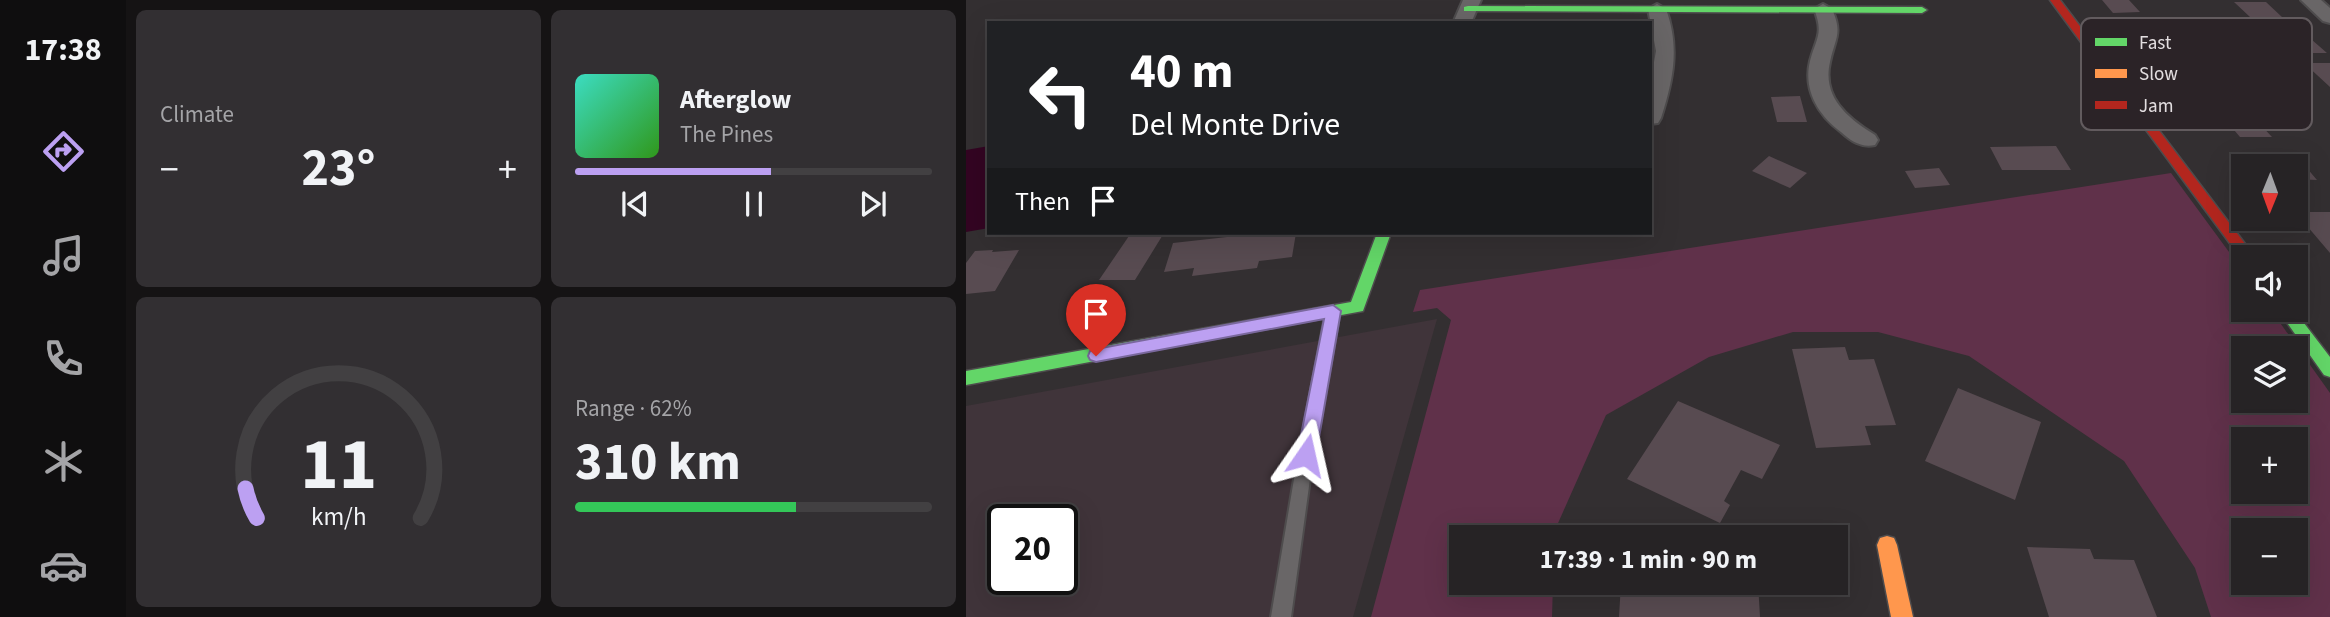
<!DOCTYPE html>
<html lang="en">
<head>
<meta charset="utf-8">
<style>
  body { margin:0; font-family:"Source Sans 3",sans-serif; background:#322f32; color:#f1f3f6; height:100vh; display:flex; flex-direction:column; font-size:26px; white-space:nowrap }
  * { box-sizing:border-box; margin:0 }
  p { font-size:23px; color:#a4a4a7 }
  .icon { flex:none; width:38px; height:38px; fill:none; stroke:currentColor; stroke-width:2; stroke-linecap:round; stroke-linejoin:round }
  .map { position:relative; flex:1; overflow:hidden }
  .side { display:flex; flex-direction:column; gap:10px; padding:10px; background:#151314; width:840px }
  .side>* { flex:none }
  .top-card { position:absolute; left:21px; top:21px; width:665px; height:214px; border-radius:0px; box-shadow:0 7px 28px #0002,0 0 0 2px #424042; background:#202124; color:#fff; overflow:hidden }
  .needle { width:46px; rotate:181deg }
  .buttons { position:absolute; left:1265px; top:154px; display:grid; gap:14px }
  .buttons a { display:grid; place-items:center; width:77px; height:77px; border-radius:0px; background:#262325; box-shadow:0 7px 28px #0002,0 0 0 2px #424042; font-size:35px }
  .speed { position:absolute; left:21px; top:504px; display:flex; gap:14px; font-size:35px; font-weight:700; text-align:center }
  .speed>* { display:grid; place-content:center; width:91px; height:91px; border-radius:50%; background:#262325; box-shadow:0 7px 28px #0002,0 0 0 2px #424042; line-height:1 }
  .speed .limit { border:4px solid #111; border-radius:10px; background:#fff; color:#111 }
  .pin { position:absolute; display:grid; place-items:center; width:60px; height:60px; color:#fff; margin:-72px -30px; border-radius:50% 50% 50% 0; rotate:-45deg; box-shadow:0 0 7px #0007 }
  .pin .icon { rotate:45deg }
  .me { position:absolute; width:77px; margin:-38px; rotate:11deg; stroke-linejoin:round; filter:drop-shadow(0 0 5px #0008) }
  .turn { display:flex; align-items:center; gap:24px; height:147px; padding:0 28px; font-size:32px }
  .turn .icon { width:91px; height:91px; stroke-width:2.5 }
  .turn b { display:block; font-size:49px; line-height:60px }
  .then { display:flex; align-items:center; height:66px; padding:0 28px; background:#0003; gap:14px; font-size:26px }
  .big { font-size:52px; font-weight:700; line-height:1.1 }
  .side .card { flex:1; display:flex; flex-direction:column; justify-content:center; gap:10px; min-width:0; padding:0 24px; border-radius:10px; background:#322f32 }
  .side .dial { align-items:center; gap:0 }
  .dial svg { height:182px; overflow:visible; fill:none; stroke:#424042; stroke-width:7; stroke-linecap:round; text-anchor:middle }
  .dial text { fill:#f1f3f6; stroke:none }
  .song { display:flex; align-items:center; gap:21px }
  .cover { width:84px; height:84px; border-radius:10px; background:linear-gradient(135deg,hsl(170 70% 55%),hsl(110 70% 35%)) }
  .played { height:7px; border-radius:4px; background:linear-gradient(90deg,#bca0f2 55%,#424042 55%) }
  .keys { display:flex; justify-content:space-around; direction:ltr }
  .heat { display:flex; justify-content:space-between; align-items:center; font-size:38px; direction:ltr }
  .charge { height:10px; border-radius:5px; background:linear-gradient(90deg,#34c759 62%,#424042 0) }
  .side .tiles { flex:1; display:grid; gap:10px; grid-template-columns:repeat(2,1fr) }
  .trip { position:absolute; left:483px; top:525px; width:399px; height:70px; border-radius:0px; background:#262325; box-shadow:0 7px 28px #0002,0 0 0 2px #424042; font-weight:700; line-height:70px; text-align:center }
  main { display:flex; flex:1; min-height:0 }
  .tab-bar { display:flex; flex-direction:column; width:126px; justify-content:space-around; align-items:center; background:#0f0e0f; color:#a4a4a7 }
  .tab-bar .icon { width:49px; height:49px }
  .tab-bar .active { color:#bca0f2 }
  .tab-bar b { font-size:32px; color:#f1f3f6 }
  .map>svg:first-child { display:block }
</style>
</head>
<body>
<main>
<nav class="tab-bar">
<b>17:38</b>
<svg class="icon active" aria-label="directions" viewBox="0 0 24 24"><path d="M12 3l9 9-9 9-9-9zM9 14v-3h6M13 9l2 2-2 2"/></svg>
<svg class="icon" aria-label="music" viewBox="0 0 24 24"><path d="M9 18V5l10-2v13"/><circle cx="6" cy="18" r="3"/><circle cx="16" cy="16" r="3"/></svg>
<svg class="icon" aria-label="phone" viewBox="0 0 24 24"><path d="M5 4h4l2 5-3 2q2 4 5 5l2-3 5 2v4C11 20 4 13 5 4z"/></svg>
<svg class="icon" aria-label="climate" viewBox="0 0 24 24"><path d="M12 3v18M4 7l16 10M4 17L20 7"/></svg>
<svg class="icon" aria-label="car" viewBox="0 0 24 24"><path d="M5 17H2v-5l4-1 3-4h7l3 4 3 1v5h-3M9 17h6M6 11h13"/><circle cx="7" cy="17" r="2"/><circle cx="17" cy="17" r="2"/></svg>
</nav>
<section class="side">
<div class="tiles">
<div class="card"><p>Climate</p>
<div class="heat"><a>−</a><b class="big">23°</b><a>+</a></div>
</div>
<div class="card">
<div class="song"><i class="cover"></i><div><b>Afterglow</b><p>The Pines</p></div></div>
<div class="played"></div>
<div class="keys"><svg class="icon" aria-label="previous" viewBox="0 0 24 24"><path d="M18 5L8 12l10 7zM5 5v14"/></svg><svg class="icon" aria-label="pause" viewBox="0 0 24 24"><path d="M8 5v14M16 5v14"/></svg><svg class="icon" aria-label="next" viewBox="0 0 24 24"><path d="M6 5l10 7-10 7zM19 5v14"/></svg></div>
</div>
<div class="card dial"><svg viewBox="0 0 100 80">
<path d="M14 69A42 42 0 1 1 86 69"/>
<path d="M14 69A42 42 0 0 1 9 56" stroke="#bca0f2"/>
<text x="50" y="56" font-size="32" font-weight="700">11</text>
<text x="50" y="72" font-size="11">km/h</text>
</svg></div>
<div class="card"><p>Range · 62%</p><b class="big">310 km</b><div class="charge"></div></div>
</div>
</section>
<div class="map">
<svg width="1364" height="617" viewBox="0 0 1364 617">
  <rect width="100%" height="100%" fill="#332f31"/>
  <path fill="#40343a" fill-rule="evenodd" d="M471,319L387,617H0V406ZM37,520H96V579H37Z"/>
  <path fill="#60314a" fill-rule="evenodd" d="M1205,173L1277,271L1278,310H1305L1364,393V617H1245L1229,568L1158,461L1003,356L912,332H827L743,357L640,415L589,530V537H495V583H587L586,617H405L485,320L471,308L447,312L454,290ZM1278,348H1330V401H1278ZM1278,439H1330V492H1278ZM1278,530H1330V583H1278Z"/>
  <path fill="#330522" d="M23,146V228L0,232V150Z"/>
  <path fill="#584b51" d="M1136,0H1163L1174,12L1147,13Z
    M1268,2H1300L1317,18L1284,17Z
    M1299,26H1330L1361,53H1328Z
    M1338,63H1364V87Z
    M834,96L841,122H811L805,97Z
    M1240,106H1277L1306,137H1274L1263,124H1256Z
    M1090,146L1105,170H1036L1024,147Z
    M1294,153L1329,154L1351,180L1330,179V166H1305Z
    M803,156L841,173L824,188L786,171Z
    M973,168L984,185L949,188L939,171Z
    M1330,212H1364V253L1330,213Z
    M165,233H198L169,280H133Z
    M297,233H330L326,257L293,261L291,268L226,276L228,268L198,272L207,243Z
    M27,250L26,252L53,250L29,291L0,294V263L9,251Z
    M879,347L883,360L908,359L930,425L899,426L905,445L850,448L826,349Z
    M992,388L1075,422L1049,500L959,461Z
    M712,401L814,445L796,479L775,470L758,501L764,505L754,523L661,479Z
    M1061,547L1124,549L1128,559L1168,560L1191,617H1083Z
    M655,583H792L794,617H653Z"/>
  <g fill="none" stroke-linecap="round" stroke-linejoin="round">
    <defs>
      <path id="lane" d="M367,306L374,311L344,479L325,617H305L328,479L360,311Z"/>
      <path id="street" d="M497,0H515L505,23H487Z
        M1335,0H1355L1364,8V23L1357,21Z
        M691,4L700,9C714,48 707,80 695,118L692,123L684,124V84L690,51L682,9Z
        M857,4L866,9C877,34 869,38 864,62C856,97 881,118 909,135L912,140L909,145C895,148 885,141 875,132C852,115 837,90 844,61C850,38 858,34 848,9Z"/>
      <path id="fast" d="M502,6L956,7L961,10L956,13L498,11V7Z
        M411,233H425L397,311L0,385V371L385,302Z
        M1312,310H1328L1364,357V377L1358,375Z"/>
      <path id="slow" d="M921,536L928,538L931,545L947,617H925L911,545L914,538Z"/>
      <path id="jam" d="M1084,0H1094L1289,257H1278L1277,261Z"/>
    </defs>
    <use href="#lane" stroke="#4e4c4d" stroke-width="4"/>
    <use href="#street" stroke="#4e4c4d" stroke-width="4"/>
    <use href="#fast" stroke="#4e4c4d" stroke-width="3"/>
    <use href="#slow" stroke="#4e4c4d" stroke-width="3"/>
    <use href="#jam" stroke="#4e4c4d" stroke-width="3"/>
    <use href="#lane" fill="#696667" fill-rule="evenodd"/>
    <use href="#street" fill="#696667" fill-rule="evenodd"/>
    <use href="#fast" fill="#63d668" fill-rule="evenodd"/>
    <use href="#slow" fill="#ff974d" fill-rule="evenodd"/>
    <use href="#jam" fill="#b3261e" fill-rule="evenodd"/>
  </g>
  <path fill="#bca0f2" stroke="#7a689d" stroke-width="2" d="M367,305L375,311L350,455L347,461L340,463L334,461L331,455L358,319L130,362L124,360L122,356L124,351L130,349Z"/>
  <rect x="1115" y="18" width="231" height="112" rx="10" fill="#2b2327" stroke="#625b5e" stroke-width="2"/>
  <rect x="1129" y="38" width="32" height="8" fill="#63d668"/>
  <rect x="1129" y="69" width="32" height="9" fill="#ff974d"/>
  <rect x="1129" y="101" width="32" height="8" fill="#b3261e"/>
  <g font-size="19" fill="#e3dee0">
    <text x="1173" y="49">Fast</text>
    <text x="1173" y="80">Slow</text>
    <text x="1173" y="112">Jam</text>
  </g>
</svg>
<div class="buttons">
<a><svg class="needle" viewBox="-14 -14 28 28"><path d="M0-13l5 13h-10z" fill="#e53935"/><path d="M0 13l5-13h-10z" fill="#a4a4a7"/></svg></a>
<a><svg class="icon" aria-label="sound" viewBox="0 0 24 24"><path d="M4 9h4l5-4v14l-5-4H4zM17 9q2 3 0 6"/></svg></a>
<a><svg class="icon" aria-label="layers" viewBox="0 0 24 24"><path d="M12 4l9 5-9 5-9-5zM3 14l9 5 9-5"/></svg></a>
<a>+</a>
<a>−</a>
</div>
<div class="speed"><div class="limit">20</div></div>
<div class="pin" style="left:130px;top:356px;background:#d93025"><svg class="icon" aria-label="arrive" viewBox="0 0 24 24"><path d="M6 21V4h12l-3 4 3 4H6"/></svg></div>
<svg class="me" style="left:340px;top:455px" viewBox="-20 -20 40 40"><path d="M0-17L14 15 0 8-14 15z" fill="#bca0f2" stroke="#fff" stroke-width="4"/></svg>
<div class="trip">17:39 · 1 min · 90 m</div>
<div class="top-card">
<div class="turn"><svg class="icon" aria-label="left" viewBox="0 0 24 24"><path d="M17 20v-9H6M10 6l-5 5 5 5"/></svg><div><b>40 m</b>Del Monte Drive</div></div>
<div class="then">Then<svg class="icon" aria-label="arrive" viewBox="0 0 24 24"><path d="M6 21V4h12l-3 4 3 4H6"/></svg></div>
</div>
</div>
</main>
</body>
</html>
